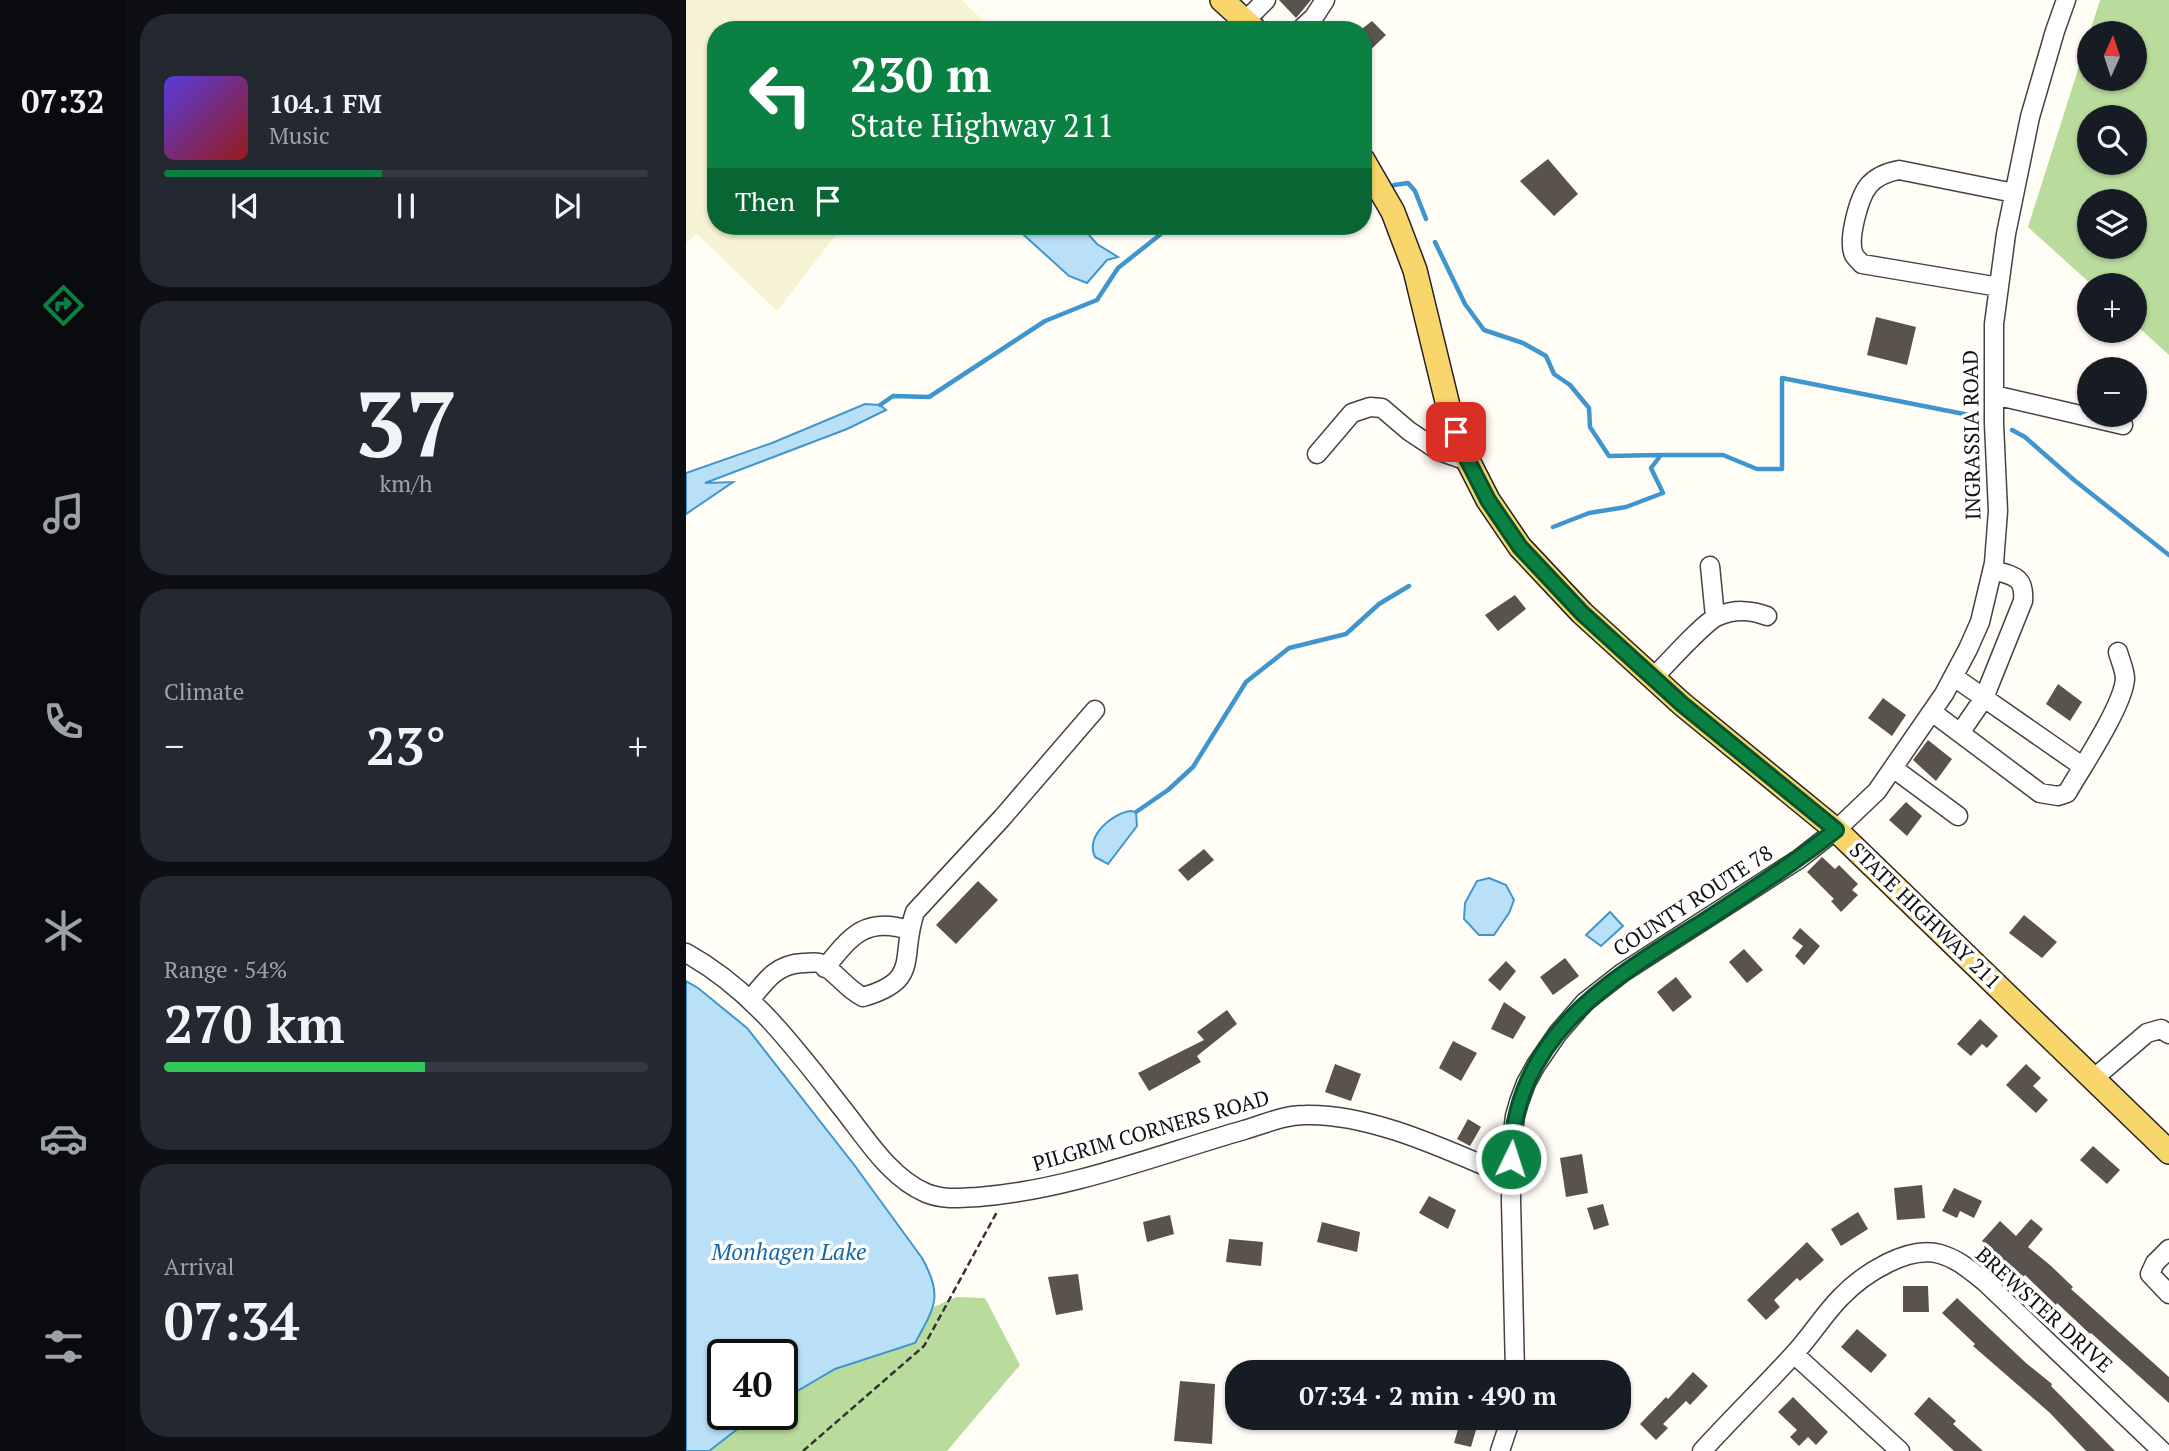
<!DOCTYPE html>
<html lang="en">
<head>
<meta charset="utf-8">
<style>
  body { margin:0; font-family:"PT Serif",serif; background:#242831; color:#f1f3f6; height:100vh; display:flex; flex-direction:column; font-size:26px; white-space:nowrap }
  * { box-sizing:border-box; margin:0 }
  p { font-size:23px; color:#9ea1a6 }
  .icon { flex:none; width:38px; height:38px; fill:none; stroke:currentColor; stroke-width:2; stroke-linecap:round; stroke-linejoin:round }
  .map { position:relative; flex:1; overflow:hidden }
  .drawer { display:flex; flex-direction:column; gap:14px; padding:14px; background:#0d0f14; width:560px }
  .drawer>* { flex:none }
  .guide { position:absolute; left:21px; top:21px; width:665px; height:214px; border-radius:28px; box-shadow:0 2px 5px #0004; background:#0b8043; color:#fff; overflow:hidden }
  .needle { width:46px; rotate:3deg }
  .tools { position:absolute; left:1391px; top:21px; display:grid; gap:14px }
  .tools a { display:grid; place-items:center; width:70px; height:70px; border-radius:50%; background:#171b24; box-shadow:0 2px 5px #0004; font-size:35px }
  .speed { position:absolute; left:21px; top:1339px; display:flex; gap:14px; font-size:35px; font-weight:700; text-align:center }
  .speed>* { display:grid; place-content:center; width:91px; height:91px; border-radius:50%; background:#171b24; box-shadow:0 2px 5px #0004; line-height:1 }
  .speed .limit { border:4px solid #111; border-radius:10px; background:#fff; color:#111 }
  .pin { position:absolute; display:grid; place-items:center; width:60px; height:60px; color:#fff; margin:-30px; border-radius:14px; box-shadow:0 4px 10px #0006 }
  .me { position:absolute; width:77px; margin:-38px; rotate:4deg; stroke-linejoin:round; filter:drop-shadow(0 0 5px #0008) }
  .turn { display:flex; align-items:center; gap:24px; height:147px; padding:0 28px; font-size:32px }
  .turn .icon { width:91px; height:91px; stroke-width:2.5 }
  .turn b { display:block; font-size:49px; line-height:60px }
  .then { display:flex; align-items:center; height:66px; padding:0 28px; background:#0003; gap:14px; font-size:26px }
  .big { font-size:52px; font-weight:800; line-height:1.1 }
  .drawer .widget { flex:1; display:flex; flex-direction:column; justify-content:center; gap:10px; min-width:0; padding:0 24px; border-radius:28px; background:#242831 }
  .drawer .dial { align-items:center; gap:0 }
  .dial b { font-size:91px; line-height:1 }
  .song { display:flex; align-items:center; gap:21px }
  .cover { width:84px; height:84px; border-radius:10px; background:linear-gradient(135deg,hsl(250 70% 55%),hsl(0 70% 35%)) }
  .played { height:7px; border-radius:4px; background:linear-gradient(90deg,#0b8043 45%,#363941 45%) }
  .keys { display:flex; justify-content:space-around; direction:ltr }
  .heat { display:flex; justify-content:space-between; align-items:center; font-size:38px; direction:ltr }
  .charge { height:10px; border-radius:5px; background:linear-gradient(90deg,#34c759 54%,#363941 0) }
  .trip { position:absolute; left:539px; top:1360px; width:406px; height:70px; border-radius:28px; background:#171b24; box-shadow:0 2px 5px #0004; font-weight:800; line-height:70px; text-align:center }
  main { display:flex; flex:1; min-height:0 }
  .menu { display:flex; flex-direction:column; width:126px; justify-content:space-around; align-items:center; background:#090b0e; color:#9ea1a6 }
  .menu .icon { width:49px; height:49px }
  .menu .selected { color:#0b8043 }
  .menu b { font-size:32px; color:#f1f3f6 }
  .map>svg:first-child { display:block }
</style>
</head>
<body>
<main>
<nav class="menu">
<b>07:32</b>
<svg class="icon selected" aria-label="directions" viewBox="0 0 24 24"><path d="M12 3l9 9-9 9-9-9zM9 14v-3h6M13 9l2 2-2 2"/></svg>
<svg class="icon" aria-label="music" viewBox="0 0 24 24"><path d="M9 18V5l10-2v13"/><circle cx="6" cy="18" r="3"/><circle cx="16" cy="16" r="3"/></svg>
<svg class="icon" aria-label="phone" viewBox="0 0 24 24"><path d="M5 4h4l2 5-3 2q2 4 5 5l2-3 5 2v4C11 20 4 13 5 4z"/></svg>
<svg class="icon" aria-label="climate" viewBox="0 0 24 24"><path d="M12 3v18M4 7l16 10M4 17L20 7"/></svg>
<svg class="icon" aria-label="car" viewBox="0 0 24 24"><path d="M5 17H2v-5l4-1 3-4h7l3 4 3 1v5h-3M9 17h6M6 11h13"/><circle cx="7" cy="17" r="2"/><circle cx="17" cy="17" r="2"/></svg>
<svg class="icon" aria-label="filters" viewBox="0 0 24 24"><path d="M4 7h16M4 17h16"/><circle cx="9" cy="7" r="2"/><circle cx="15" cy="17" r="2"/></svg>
</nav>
<section class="drawer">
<div class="widget">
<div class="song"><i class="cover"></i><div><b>104.1 FM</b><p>Music</p></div></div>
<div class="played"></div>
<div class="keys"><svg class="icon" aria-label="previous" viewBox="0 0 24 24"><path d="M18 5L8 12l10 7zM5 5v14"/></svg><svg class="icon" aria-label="pause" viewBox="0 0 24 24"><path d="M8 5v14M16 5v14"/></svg><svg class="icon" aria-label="next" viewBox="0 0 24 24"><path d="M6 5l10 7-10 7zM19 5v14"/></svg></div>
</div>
<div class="widget dial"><b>37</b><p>km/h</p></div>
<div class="widget"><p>Climate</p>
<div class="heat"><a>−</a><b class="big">23°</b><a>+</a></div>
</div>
<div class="widget"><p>Range · 54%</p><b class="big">270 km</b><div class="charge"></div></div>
<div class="widget"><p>Arrival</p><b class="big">07:34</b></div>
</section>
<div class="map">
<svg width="1483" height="1451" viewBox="0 0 1483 1451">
  <rect width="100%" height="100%" fill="#fffdf5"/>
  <path fill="#f6f3d4" d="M0,0H276L307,30H30V226H157L91,311L11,234L0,243Z"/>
  <path fill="#b9dc9c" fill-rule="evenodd" d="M1414,0H1483V355L1449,324V285H1406L1342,227ZM1404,33H1449V79H1404ZM1404,117H1449V163H1404ZM1404,201H1449V247H1404Z
    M270,1297L299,1298L334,1365L261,1451H23L71,1414H96V1400L149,1369L229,1343L248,1307Z"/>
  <path fill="#b9e0f7" stroke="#3f96cf" stroke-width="2" d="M328,226H395L411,244L432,257L421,260L401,283L383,276Z
    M179,404L194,405L200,410L161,429L19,483L47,482L0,514V473L86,443Z
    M445,811L450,812L451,826L422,864L409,857C399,836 426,813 445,811Z
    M803,878L820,885L828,900L823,913L808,935H793L778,919L779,903L791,881Z
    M924,912L937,926L915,946L900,935Z
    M0,981L12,988L61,1028L169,1166L236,1258C258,1297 248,1308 229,1343L149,1369L96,1400V1354H37V1414H71L23,1451H0Z"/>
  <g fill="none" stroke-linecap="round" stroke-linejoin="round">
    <path stroke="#3f96cf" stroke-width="4.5" d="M708,185L722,183L729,191L740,219
      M677,196L683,194
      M749,242L779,304L798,330L837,343L860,356L868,374L884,385L903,408L904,427L923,456L973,455
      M194,405L207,396L243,397L359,321L411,300L432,268L485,226
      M1326,430L1339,437L1388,480L1483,555
      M867,527L903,513L940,507L977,493L965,468L975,455H1037L1071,469H1096V378L1283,415L1294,420
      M450,812L482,790L507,767L560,682L603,648L660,634L693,604L723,586"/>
  </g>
  <path fill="#5a524d" d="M593,0H625L610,18Z
    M686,21L700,35L677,57V28Z
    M862,159L892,194L868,216L834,181Z
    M1190,317L1230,327L1221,365L1181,355Z
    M829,595L840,609L812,631L799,615Z
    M1372,684L1396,702L1384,721L1360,704Z
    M1197,698L1220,715L1206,736L1182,718Z
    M1242,740L1266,759L1250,781L1227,760Z
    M1220,802L1236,816L1221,836L1203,820Z
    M518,849L528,860L502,881L492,870Z
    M1136,857L1149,869L1153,865L1172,884L1166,890L1172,895L1155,912L1145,901L1148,899L1121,872Z
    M292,881L312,900L270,944L250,925Z
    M1338,915L1371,942L1356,958L1323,933Z
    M1114,928L1134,946L1118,965L1109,956L1117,946L1106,938Z
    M1058,949L1077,970L1061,983L1043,962Z
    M879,958L893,976L867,995L854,977Z
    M820,961L830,971L814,991L802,980Z
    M990,977L1006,997L987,1012L971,992Z
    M818,1002L840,1017L827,1039L805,1029Z
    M541,1010L551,1024L511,1056L515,1062L463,1091L452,1073L518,1040L511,1032Z
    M1294,1019L1312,1036L1301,1048L1296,1044L1285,1056L1271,1044Z
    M767,1041L791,1053L775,1081L753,1068Z
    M649,1064L675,1074L665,1101L639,1092Z
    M1340,1064L1355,1078L1347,1086L1362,1100L1350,1113L1320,1085Z
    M782,1119L795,1127L784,1146L771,1139Z
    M1407,1146L1434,1170L1421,1184L1394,1160Z
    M896,1154L902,1193L880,1197L874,1158Z
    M1236,1185L1239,1218L1211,1220L1208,1188Z
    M1268,1188L1296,1201L1288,1218L1274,1211L1271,1218L1256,1211Z
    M743,1196L770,1210L762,1229L733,1213Z
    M917,1204L923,1225L908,1230L901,1208Z
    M1172,1212L1182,1229L1155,1246L1145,1229Z
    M484,1215L488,1234L461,1242L457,1222Z
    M1345,1219L1357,1229L1342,1247L1364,1265L1387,1287L1385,1289L1483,1377V1403L1405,1333L1404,1334L1371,1303L1370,1305L1339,1275L1337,1277L1296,1241L1314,1221L1330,1236Z
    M636,1222L674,1232L671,1252L631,1242Z
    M543,1239L577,1242L575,1266L540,1262Z
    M1121,1242L1138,1260L1114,1281L1111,1278L1088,1300L1094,1307L1080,1320L1061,1300Z
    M392,1274L397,1310L370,1315L362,1277Z
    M1217,1286H1242L1243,1312H1217Z
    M1271,1298L1340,1363L1366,1384L1365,1386L1429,1451H1400L1364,1413L1287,1346L1289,1344L1256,1313Z
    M1171,1329L1201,1355L1185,1373L1155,1347Z
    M1007,1372L1022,1386L1004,1405L1000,1401L977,1424L982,1428L970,1440L954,1424L980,1397L982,1399Z
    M494,1381L529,1384L526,1444L488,1441Z
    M1107,1397L1142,1432L1130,1445L1122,1437L1113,1446L1104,1437L1111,1430L1092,1412Z
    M1243,1397L1270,1421L1267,1424L1297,1451H1268L1228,1414Z
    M775,1419L792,1423L785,1447L768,1443Z"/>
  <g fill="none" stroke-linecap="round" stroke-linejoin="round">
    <defs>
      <path id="minor" d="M560,20L580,0
        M614,30L628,17L639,0
        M1313,287L1176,264C1173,261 1170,258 1168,255C1161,240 1173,197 1183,185C1191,176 1202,172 1213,170L1328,193
        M1308,395L1437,425
        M631,454L666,413L684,407L696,408L723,431L753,451L782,461
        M1024,566L1029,617
        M1268,677L1396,766
        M967,678C980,665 1018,622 1032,616C1048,609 1066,610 1081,616
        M1246,712L1354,793L1372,796L1381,793C1396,767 1437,706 1439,679C1439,670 1434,660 1432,652
        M1274,733L1298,698L1337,601C1339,576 1327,576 1307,570
        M1207,768L1272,816
        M0,953C67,990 109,1048 156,1108C180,1138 204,1178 240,1193C257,1200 275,1198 292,1197C383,1190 471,1155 558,1130C579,1124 597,1115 619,1115C686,1113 765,1152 825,1177
        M139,968C164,937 179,916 223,930
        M65,999C80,980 91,964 117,963C122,963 129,962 133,963C150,971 160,989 177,997C236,980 213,958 229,912L316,818L409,710
        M1407,1079L1461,1033L1475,1029L1483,1034
        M1483,1249L1469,1263L1464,1274L1483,1294
        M1108,1354L1214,1451
        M829,1372L825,1200L826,1140L829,1116L833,1102L840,1083L850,1065L872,1033L899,1002L936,973L1113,859L1150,830L1191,791L1258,694L1282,649L1294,622L1308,563L1312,511L1308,424V324L1320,234L1344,117L1369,31L1380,0
        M814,1451L825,1418
        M1016,1451C1046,1418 1078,1387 1108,1354C1125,1336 1138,1314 1155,1297C1177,1274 1222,1245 1254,1254C1272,1259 1285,1271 1299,1282L1476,1451"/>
      <path id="major" d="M536,0L569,30
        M677,160L707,212L729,270L764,414L776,449L802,500L834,547L896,613L996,704L1150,830L1483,1152"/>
    </defs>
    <use href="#minor" stroke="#444" stroke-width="21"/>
    <use href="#major" stroke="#222" stroke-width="26"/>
    <path stroke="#333" stroke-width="2.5" stroke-dasharray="7 3.5" stroke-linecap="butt" d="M117,1451L238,1346L312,1210"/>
    <use href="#minor" stroke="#fff" stroke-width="18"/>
    <use href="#major" stroke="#f9d66b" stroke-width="23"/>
  </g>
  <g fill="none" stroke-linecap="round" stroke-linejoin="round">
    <defs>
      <path id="route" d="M770,432L776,449L802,500L834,547L896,613L996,704L1150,830C1107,864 1061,893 1015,923C922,981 828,1036 825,1159"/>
    </defs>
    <use href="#route" stroke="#07532c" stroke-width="18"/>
    <use href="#route" stroke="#0b8043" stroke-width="12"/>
  </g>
  <g text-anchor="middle" stroke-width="7" stroke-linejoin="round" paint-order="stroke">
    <g font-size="21" fill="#111" stroke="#fff">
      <text transform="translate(1286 435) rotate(-91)" y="7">INGRASSIA ROAD</text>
      <text transform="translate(1007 901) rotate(-33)" y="7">COUNTY ROUTE 78</text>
      <text transform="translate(1239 916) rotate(44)" y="7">STATE HIGHWAY 211</text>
      <text transform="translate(465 1131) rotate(-16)" y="7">PILGRIM CORNERS ROAD</text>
      <text transform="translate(1358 1310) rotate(42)" y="7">BREWSTER DRIVE</text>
    </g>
    <g font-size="23" font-style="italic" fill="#1768a6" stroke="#fff">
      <text x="103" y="1260">Monhagen Lake</text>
    </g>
  </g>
</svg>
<div class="tools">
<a><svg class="needle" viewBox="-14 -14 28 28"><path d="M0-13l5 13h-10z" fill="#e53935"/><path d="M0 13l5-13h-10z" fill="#9ea1a6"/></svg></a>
<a><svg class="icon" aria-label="search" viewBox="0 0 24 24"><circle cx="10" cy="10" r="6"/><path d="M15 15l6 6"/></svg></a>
<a><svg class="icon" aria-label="layers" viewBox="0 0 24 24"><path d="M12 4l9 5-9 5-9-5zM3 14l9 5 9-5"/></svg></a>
<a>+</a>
<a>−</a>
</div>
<div class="speed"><div class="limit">40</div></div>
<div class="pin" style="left:770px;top:432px;background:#d93025"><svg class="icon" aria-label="arrive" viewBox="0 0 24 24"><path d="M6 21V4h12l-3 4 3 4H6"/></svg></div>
<svg class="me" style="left:825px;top:1159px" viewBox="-20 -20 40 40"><circle r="17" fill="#0b8043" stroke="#fff" stroke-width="3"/><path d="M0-11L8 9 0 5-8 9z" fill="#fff"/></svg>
<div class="trip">07:34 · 2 min · 490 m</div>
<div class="guide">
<div class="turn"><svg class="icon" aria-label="left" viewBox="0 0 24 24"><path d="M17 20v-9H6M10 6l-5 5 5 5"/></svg><div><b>230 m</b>State Highway 211</div></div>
<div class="then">Then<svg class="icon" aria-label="arrive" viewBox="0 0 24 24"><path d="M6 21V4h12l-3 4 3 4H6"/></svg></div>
</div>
</div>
</main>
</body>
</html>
